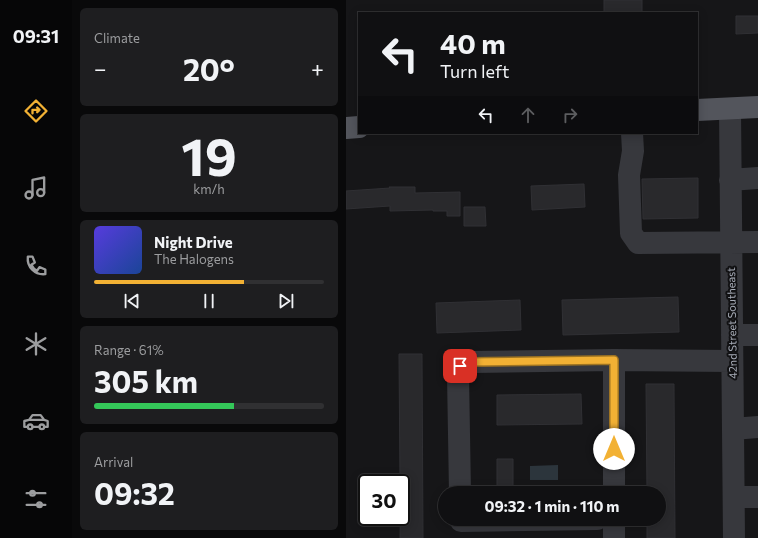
<!DOCTYPE html>
<html lang="en">
<head>
<meta charset="utf-8">
<style>
  body { margin:0; font-family:Commissioner,sans-serif; background:#1e1e20; color:#f1f3f6; height:100vh; display:flex; flex-direction:column; font-size:15px; white-space:nowrap }
  * { box-sizing:border-box; margin:0 }
  p { font-size:13px; color:#9c9d9f }
  .icon { flex:none; width:22px; height:22px; fill:none; stroke:currentColor; stroke-width:2; stroke-linecap:round; stroke-linejoin:round }
  .map { position:relative; flex:1; overflow:hidden }
  .panel { display:flex; flex-direction:column; gap:8px; padding:8px; background:#09090a; width:274px }
  .panel>* { flex:none }
  .guide { position:absolute; left:12px; top:12px; width:340px; height:122px; border-radius:0px; box-shadow:0 2px 10px #0003,0 0 0 1px #303032; background:#101012; color:#f1f3f6; overflow:hidden }
  .speed { position:absolute; left:12px; top:474px; display:flex; gap:8px; font-size:20px; font-weight:700; text-align:center }
  .speed>* { display:grid; place-content:center; width:52px; height:52px; border-radius:50%; background:#101012; box-shadow:0 2px 10px #0003,0 0 0 1px #303032; line-height:1 }
  .speed .limit { border:2px solid #111; border-radius:6px; background:#fff; color:#111 }
  .pin { position:absolute; display:grid; place-items:center; width:34px; height:34px; color:#fff; margin:-17px; border-radius:8px; box-shadow:0 2px 6px #0006 }
  .me { position:absolute; width:44px; margin:-22px; rotate:0deg; stroke-linejoin:round; filter:drop-shadow(0 0 3px #0008) }
  .turn { display:flex; align-items:center; gap:14px; height:84px; padding:0 16px; font-size:18px }
  .turn .icon { width:52px; height:52px; stroke-width:2.5 }
  .turn b { display:block; font-size:28px; line-height:34px }
  .lanes { display:flex; align-items:center; height:38px; padding:0 16px; background:#0003; justify-content:center; gap:20px; direction:ltr }
  .lanes .off { opacity:.35 }
  .big { font-size:30px; font-weight:700; line-height:1.1 }
  .panel .tile { flex:1; display:flex; flex-direction:column; justify-content:center; gap:6px; min-width:0; padding:0 14px; border-radius:6px; background:#1e1e20 }
  .panel .dial { align-items:center; gap:0 }
  .dial b { font-size:52px; line-height:1 }
  .song { display:flex; align-items:center; gap:12px }
  .cover { width:48px; height:48px; border-radius:6px; background:linear-gradient(135deg,hsl(250 70% 55%),hsl(220 70% 35%)) }
  .played { height:4px; border-radius:2px; background:linear-gradient(90deg,#f2b134 65%,#303032 65%) }
  .keys { display:flex; justify-content:space-around; direction:ltr }
  .heat { display:flex; justify-content:space-between; align-items:center; font-size:22px; direction:ltr }
  .charge { height:6px; border-radius:3px; background:linear-gradient(90deg,#34c759 61%,#303032 0) }
  .trip { position:absolute; left:92px; top:486px; width:228px; height:40px; border-radius:20px; background:#101012; box-shadow:0 2px 10px #0003,0 0 0 1px #303032; font-weight:700; line-height:40px; text-align:center }
  main { display:flex; flex:1; min-height:0 }
  .menu { display:flex; flex-direction:column; width:72px; justify-content:space-around; align-items:center; background:#060607; color:#9c9d9f }
  .menu .icon { width:28px; height:28px }
  .menu .selected { color:#f2b134 }
  .menu b { font-size:18px; color:#f1f3f6 }
  .map>svg:first-child { display:block }
</style>
</head>
<body>
<main>
<nav class="menu">
<b>09:31</b>
<svg class="icon selected" aria-label="directions" viewBox="0 0 24 24"><path d="M12 3l9 9-9 9-9-9zM9 14v-3h6M13 9l2 2-2 2"/></svg>
<svg class="icon" aria-label="music" viewBox="0 0 24 24"><path d="M9 18V5l10-2v13"/><circle cx="6" cy="18" r="3"/><circle cx="16" cy="16" r="3"/></svg>
<svg class="icon" aria-label="phone" viewBox="0 0 24 24"><path d="M5 4h4l2 5-3 2q2 4 5 5l2-3 5 2v4C11 20 4 13 5 4z"/></svg>
<svg class="icon" aria-label="climate" viewBox="0 0 24 24"><path d="M12 3v18M4 7l16 10M4 17L20 7"/></svg>
<svg class="icon" aria-label="car" viewBox="0 0 24 24"><path d="M5 17H2v-5l4-1 3-4h7l3 4 3 1v5h-3M9 17h6M6 11h13"/><circle cx="7" cy="17" r="2"/><circle cx="17" cy="17" r="2"/></svg>
<svg class="icon" aria-label="filters" viewBox="0 0 24 24"><path d="M4 7h16M4 17h16"/><circle cx="9" cy="7" r="2"/><circle cx="15" cy="17" r="2"/></svg>
</nav>
<section class="panel">
<div class="tile"><p>Climate</p>
<div class="heat"><a>−</a><b class="big">20°</b><a>+</a></div>
</div>
<div class="tile dial"><b>19</b><p>km/h</p></div>
<div class="tile">
<div class="song"><i class="cover"></i><div><b>Night Drive</b><p>The Halogens</p></div></div>
<div class="played"></div>
<div class="keys"><svg class="icon" aria-label="previous" viewBox="0 0 24 24"><path d="M18 5L8 12l10 7zM5 5v14"/></svg><svg class="icon" aria-label="pause" viewBox="0 0 24 24"><path d="M8 5v14M16 5v14"/></svg><svg class="icon" aria-label="next" viewBox="0 0 24 24"><path d="M6 5l10 7-10 7zM19 5v14"/></svg></div>
</div>
<div class="tile"><p>Range · 61%</p><b class="big">305 km</b><div class="charge"></div></div>
<div class="tile"><p>Arrival</p><b class="big">09:32</b></div>
</section>
<div class="map">
<svg width="412" height="538" viewBox="0 0 412 538">
  <rect width="100%" height="100%" fill="#161618"/>
  <path fill="#2c353c" d="M212,465V480H184V466Z"/>
  <path fill="#29292c" stroke="#303034" d="M258,0H296V13H258Z
    M390,16H412V33L390,34Z
    M352,178V218L297,219L296,179Z
    M238,184L239,207L186,210L185,186Z
    M43,187H69V193L114,192V216H101V211H87V210L44,211V206L0,209V191L44,188Z
    M118,207H139L140,226H118Z
    M332,297L333,332L217,335L216,300Z
    M174,300L175,330L91,333L90,303Z
    M53,354H76L77,538H54L55,483H54Z
    M300,384H328L329,538H301V519H313V493H301Z
    M235,394L236,424L151,425V395Z
    M151,459H167V489H151Z"/>
  <g fill="none" stroke-linecap="round" stroke-linejoin="round">
    <path stroke="#37383d" stroke-width="22" d="M384,109L388,538
      M286,133L287,151L283,175L285,233L292,243L412,242
      M384,180L412,178
      M386,335H412
      M268,360V493
      M387,429L412,427
      M114,493L112,375L114,366L125,362L268,360L386,361
      M388,497H412
      M268,519V538
      M115,521L251,519"/>
    <path stroke="#53555c" stroke-width="22" d="M351,110L412,107
      M0,128L13,127"/>
  </g>
  <g fill="none" stroke-linecap="round" stroke-linejoin="round">
    <defs>
      <path id="route" d="M114,366L125,362L268,360V449"/>
    </defs>
    <use href="#route" stroke="#9d7322" stroke-width="10"/>
    <use href="#route" stroke="#f2b134" stroke-width="7"/>
  </g>
  <g text-anchor="middle" stroke-width="4" stroke-linejoin="round" paint-order="stroke">
    <g font-size="11" fill="#a8adb8" stroke="#111113">
      <text transform="translate(386 323) rotate(-91)" y="4">42nd Street Southeast</text>
    </g>
  </g>
</svg>
<div class="speed"><div class="limit">30</div></div>
<div class="pin" style="left:114px;top:366px;background:#d93025"><svg class="icon" aria-label="arrive" viewBox="0 0 24 24"><path d="M6 21V4h12l-3 4 3 4H6"/></svg></div>
<svg class="me" style="left:268px;top:449px" viewBox="-20 -20 40 40"><circle r="19" fill="#fff"/><path d="M0-13L10 11 0 6-10 11z" fill="#f2b134"/></svg>
<div class="trip">09:32 · 1 min · 110 m</div>
<div class="guide">
<div class="turn"><svg class="icon" aria-label="left" viewBox="0 0 24 24"><path d="M17 20v-9H6M10 6l-5 5 5 5"/></svg><div><b>40 m</b>Turn left</div></div>
<div class="lanes"><svg class="icon" aria-label="left" viewBox="0 0 24 24"><path d="M17 20v-9H6M10 6l-5 5 5 5"/></svg><svg class="icon off" aria-label="ahead" viewBox="0 0 24 24"><path d="M12 20V5M6 11l6-6 6 6"/></svg><svg class="icon off" aria-label="right" viewBox="0 0 24 24"><path d="M7 20v-9h11M14 6l5 5-5 5"/></svg></div>
</div>
</div>
</main>
</body>
</html>
